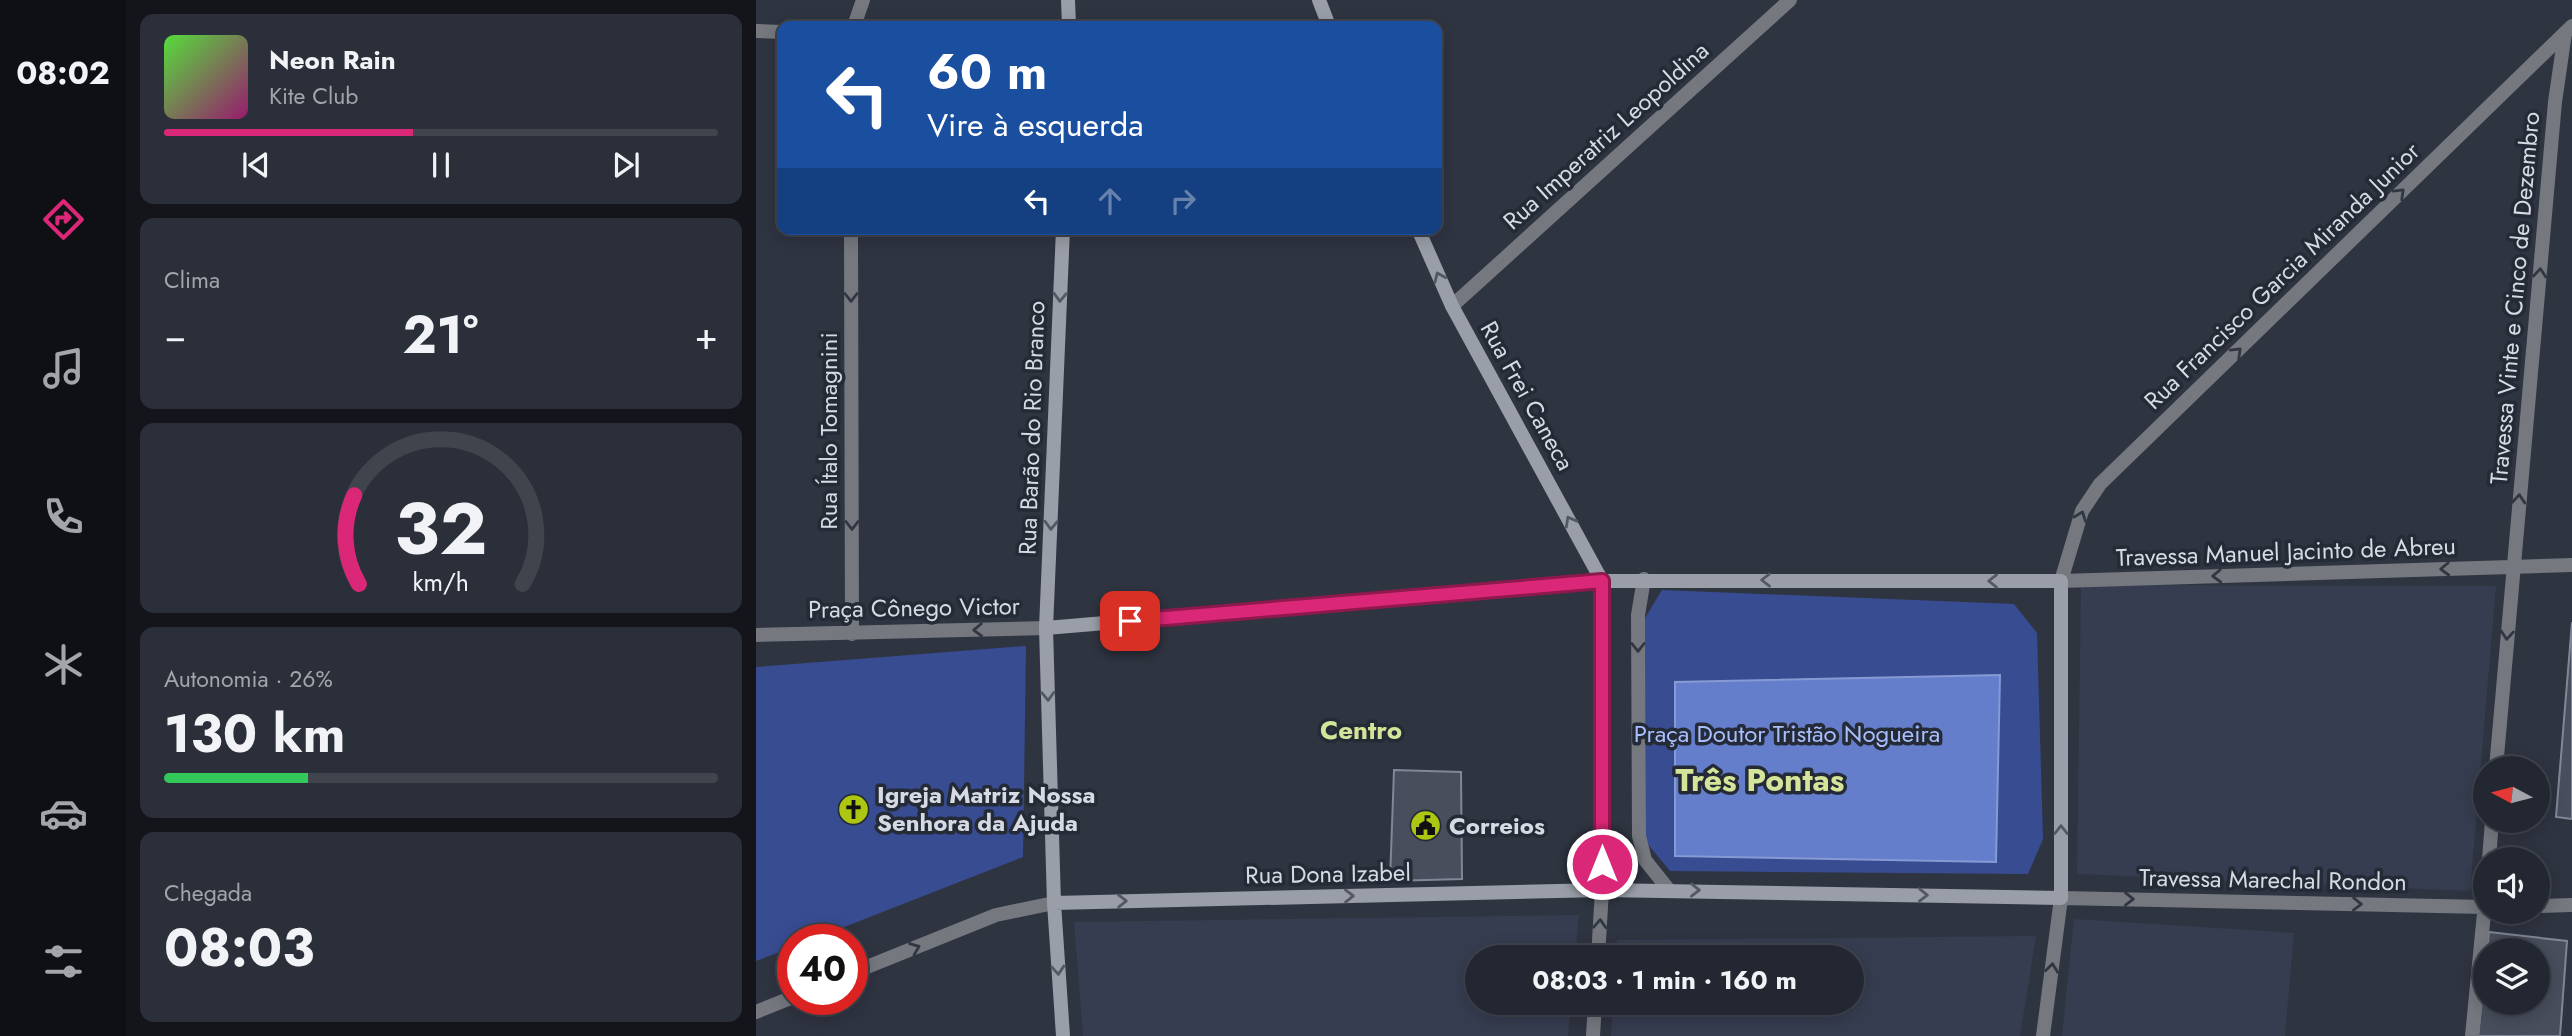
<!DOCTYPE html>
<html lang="pt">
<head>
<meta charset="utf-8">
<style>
  body { margin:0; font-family:Jost,sans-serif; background:#2b2f39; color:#f1f3f6; height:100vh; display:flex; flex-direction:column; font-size:26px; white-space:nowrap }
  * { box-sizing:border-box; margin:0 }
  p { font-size:23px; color:#a3a5ab }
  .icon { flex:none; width:38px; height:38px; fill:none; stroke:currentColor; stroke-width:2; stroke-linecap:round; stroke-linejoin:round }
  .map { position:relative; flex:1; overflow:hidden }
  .details { display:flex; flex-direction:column; gap:14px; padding:14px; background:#13151b; width:630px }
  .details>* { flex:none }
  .hud { position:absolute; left:21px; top:21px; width:665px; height:214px; border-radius:14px; box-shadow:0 4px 18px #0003,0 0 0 2px #40444d; background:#1a4fa0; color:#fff; overflow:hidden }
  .needle { width:46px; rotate:277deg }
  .fabs { position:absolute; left:1717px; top:756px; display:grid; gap:14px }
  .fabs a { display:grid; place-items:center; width:77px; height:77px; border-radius:50%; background:#232731; box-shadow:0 4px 18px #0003,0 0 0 2px #40444d; font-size:35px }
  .speed { position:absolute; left:21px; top:924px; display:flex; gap:14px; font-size:35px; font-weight:700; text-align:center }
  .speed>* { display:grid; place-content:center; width:91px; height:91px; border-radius:50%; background:#232731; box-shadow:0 4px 18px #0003,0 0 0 2px #40444d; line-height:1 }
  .speed .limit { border:10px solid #d22; background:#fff; color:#111 }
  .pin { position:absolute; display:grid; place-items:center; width:60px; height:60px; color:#fff; margin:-30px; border-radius:14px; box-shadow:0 4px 10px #0006 }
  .me { position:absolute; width:77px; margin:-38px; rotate:0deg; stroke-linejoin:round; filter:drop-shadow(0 0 5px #0008) }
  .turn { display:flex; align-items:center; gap:24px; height:147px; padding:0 35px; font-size:32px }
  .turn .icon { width:91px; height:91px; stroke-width:2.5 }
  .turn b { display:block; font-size:49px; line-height:60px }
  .lanes { display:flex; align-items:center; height:66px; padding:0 35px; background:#0003; justify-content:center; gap:35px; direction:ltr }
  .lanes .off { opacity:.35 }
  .big { font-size:52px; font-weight:700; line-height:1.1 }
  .details .card { flex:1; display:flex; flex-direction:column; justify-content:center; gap:10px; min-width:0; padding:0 24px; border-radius:14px; background:#2b2f39 }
  .details .dial { align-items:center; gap:0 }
  .dial svg { height:182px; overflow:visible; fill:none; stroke:#40444d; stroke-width:7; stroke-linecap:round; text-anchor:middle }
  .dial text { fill:#f1f3f6; stroke:none }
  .song { display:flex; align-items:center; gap:21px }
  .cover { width:84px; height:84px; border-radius:10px; background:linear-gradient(135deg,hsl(110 70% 55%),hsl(320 70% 35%)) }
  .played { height:7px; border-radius:4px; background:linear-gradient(90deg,#db2777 45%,#40444d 45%) }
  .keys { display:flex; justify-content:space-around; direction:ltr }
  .heat { display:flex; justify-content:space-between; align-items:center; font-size:38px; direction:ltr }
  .charge { height:10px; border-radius:5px; background:linear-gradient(90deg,#34c759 26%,#40444d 0) }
  .trip { position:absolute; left:709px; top:945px; width:399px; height:70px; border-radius:35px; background:#232731; box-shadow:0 4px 18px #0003,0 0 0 2px #40444d; font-weight:700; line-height:70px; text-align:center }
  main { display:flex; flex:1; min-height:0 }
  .dock { display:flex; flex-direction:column; width:126px; justify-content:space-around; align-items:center; background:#0e1014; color:#a3a5ab }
  .dock .icon { width:49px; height:49px }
  .dock .selected { color:#db2777 }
  .dock b { font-size:32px; color:#f1f3f6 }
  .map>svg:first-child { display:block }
</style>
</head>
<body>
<main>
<nav class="dock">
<b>08:02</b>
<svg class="icon selected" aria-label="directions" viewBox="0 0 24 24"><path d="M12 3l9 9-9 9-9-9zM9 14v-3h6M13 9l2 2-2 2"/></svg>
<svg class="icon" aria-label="music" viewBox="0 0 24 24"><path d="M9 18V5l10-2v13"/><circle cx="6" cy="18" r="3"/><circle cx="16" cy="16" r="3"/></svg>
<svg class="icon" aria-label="phone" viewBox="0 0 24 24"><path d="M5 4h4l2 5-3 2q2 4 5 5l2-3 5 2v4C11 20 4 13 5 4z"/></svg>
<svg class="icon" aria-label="climate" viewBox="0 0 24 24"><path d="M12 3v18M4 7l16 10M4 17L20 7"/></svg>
<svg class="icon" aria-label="car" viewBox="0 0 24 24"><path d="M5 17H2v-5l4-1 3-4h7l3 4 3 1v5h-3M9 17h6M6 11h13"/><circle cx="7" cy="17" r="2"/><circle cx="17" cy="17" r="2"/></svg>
<svg class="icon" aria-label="filters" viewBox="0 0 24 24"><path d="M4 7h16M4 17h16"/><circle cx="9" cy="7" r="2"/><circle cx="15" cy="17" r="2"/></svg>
</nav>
<section class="details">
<div class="card">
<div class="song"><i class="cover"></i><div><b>Neon Rain</b><p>Kite Club</p></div></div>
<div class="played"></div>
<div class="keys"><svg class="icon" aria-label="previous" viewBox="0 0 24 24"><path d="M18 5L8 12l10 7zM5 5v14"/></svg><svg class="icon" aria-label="pause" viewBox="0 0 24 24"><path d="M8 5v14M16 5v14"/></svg><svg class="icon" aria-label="next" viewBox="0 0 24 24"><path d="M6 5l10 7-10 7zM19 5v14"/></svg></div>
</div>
<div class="card"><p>Clima</p>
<div class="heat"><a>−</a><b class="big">21°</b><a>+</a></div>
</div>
<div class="card dial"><svg viewBox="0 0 100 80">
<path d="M14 69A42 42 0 1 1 86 69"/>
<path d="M14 69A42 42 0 0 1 12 30" stroke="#db2777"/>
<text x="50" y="56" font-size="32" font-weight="700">32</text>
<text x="50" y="72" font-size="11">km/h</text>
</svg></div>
<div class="card"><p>Autonomia · 26%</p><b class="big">130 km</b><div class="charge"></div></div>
<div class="card"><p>Chegada</p><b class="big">08:03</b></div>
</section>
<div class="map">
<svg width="1816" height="1036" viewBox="0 0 1816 1036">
  <rect width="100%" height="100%" fill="#2f3441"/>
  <path fill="#363d50" d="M1325,585L1740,586L1714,891L1321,874Z
    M823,915L819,957H721V1003H815L812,1036H327L318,922Z
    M1318,919L1538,933L1529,1036H1306Z
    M1280,936L1264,1036H855L857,1003H1096V957H860L861,940Z"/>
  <path fill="#384c92" d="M906,590L1258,604L1281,633L1287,839L1272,874L914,871L890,842L889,618Z
    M270,646L267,857L55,940H37V947L0,961V667Z"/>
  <path fill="#647ecc" stroke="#869ad3" stroke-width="2" d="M1244,675L1240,862L919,856V682Z"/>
  <path fill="#484e5c" stroke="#818797" stroke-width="2" d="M1816,622V819L1800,817Z
    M638,770L705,772L706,879L634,881Z
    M1733,932L1811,941L1804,1036H1722L1729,972V1003H1782V950H1731Z"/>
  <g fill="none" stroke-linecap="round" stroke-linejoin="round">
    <path stroke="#75787f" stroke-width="14" d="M696,306L1034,0
      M888,579L882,615L883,836L889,860L913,890"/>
    <path stroke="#75787f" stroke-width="14" d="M98,26L107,0
      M1816,26L1344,484L1326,511L1305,581L1816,565
      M0,31L26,32
      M95,229L96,634
      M0,635L290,628
      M1740,768L1799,102L1809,33
      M1733,859L1736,821
      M1782,906L1816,905
      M842,957L846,890V581
      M96,973L240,915L298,903
      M0,1012L37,997
      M837,1036L839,1003
      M1287,1036L1305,898L1729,907
      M1716,1036L1729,903"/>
    <path stroke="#999ea8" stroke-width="14" d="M312,0L313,26
      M563,0L573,26
      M662,229L696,306L846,581
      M290,628L846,581H1305V898L846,890L298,903
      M307,1036L298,903L290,628L307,229"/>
  </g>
  <defs><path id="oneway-chevron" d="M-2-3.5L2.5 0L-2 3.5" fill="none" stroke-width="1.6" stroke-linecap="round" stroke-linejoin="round" transform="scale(1.75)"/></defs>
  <g stroke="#313642">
    <use href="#oneway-chevron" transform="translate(1644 193) rotate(-44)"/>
    <use href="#oneway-chevron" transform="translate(1784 273) rotate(-85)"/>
    <use href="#oneway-chevron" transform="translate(95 297) rotate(90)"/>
    <use href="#oneway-chevron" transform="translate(1481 352) rotate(-44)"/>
    <use href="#oneway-chevron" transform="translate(1763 499) rotate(-85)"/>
    <use href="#oneway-chevron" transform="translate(1325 516) rotate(-69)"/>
    <use href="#oneway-chevron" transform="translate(96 525) rotate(90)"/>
    <use href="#oneway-chevron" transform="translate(1689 569) rotate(178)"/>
    <use href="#oneway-chevron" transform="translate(1461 576) rotate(178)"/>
    <use href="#oneway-chevron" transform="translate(222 630) rotate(178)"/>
    <use href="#oneway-chevron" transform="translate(1751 635) rotate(95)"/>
    <use href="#oneway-chevron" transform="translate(882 647) rotate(90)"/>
    <use href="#oneway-chevron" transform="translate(1373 899) rotate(1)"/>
    <use href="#oneway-chevron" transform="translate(1601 904) rotate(1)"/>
    <use href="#oneway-chevron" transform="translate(844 924) rotate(-87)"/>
    <use href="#oneway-chevron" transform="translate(159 948) rotate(-22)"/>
    <use href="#oneway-chevron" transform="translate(1296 968) rotate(-83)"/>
  </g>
  <g stroke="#535864">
    <use href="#oneway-chevron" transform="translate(683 277) rotate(-114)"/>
    <use href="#oneway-chevron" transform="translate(304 297) rotate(92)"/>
    <use href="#oneway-chevron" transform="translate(814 521) rotate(-119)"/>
    <use href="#oneway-chevron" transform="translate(295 525) rotate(92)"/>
    <use href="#oneway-chevron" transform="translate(1010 580) rotate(-180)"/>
    <use href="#oneway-chevron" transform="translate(1237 581) rotate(-180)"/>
    <use href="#oneway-chevron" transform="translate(292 696) rotate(88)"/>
    <use href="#oneway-chevron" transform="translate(1305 830) rotate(-90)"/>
    <use href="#oneway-chevron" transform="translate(939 890) rotate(1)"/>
    <use href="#oneway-chevron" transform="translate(1167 895) rotate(1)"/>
    <use href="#oneway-chevron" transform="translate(593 896) rotate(-1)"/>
    <use href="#oneway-chevron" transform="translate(366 901) rotate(-1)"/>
    <use href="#oneway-chevron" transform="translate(302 970) rotate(86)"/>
  </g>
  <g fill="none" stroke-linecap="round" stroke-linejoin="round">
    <defs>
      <path id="route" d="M374,621L846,581V864"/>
    </defs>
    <use href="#route" stroke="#8e194d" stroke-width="18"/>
    <use href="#route" stroke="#db2777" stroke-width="12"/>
  </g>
  <defs>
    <symbol id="church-disc" viewBox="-11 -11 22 22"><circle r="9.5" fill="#acc611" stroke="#252a37"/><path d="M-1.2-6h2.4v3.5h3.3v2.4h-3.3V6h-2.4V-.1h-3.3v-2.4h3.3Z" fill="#111"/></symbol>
    <symbol id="civic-disc" viewBox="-11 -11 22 22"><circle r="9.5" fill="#acc611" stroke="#252a37"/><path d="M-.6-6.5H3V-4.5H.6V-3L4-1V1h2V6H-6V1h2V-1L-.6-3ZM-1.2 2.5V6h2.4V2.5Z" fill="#111"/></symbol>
  </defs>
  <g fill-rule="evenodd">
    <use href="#church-disc" x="80" y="792" width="35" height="35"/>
    <use href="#civic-disc" x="652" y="808" width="35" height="35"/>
  </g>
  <g text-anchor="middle" stroke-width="7" stroke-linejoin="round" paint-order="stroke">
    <g font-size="24" fill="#d6dae2" stroke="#252a37">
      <text transform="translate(850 136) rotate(-42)" y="8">Rua Imperatriz Leopoldina</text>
      <text transform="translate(1526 276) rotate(-44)" y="8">Rua Francisco Garcia Miranda Junior</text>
      <text transform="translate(1759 298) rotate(-85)" y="8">Travessa Vinte e Cinco de Dezembro</text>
      <text transform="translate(771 396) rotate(61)" y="8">Rua Frei Caneca</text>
      <text transform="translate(276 428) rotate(-88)" y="8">Rua Barão do Rio Branco</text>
      <text transform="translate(73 431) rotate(-90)" y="8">Rua Ítalo Tomagnini</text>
      <text transform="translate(1530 552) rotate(-2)" y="8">Travessa Manuel Jacinto de Abreu</text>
      <text transform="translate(158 608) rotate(-1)" y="8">Praça Cônego Victor</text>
      <text transform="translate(572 874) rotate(-1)" y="8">Rua Dona Izabel</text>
      <text transform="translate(1517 880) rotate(1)" y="8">Travessa Marechal Rondon</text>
    </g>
    <g font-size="24" fill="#a8bffd" stroke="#252a37">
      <text x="1031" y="742">Praça Doutor Tristão Nogueira</text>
    </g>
    <g font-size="24" font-weight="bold" fill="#d6dae2" stroke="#252a37" text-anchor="start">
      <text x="121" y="803">Igreja Matriz Nossa<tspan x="121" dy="28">Senhora da Ajuda</tspan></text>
      <text x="693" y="834">Correios</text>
    </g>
    <g font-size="26" font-weight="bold" fill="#d4e599" stroke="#252a37">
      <text x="605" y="739">Centro</text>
    </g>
    <g font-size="32" font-weight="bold" fill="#d4e599" stroke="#252a37">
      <text x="1004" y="791">Três Pontas</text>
    </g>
  </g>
</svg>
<div class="fabs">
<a><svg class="needle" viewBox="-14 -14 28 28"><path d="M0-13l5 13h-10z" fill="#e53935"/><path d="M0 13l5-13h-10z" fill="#a3a5ab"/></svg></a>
<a><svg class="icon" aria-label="sound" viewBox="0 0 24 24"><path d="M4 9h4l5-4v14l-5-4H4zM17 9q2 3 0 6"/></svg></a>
<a><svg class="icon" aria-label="layers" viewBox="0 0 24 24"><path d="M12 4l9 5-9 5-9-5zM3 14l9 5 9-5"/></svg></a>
</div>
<div class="speed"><div class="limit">40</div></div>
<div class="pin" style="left:374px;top:621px;background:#d93025"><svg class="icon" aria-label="arrive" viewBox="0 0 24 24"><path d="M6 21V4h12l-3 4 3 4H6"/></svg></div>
<svg class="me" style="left:846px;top:864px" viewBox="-20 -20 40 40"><circle r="17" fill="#db2777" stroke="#fff" stroke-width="3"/><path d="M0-11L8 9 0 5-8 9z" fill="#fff"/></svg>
<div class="trip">08:03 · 1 min · 160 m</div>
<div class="hud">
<div class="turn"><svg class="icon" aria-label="left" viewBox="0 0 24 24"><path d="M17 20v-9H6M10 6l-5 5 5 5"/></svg><div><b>60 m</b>Vire à esquerda</div></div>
<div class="lanes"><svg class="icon" aria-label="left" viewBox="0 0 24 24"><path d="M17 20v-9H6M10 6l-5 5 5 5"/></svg><svg class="icon off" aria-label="ahead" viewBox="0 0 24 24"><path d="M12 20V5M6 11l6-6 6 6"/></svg><svg class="icon off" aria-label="right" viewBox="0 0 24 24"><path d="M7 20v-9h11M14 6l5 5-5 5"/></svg></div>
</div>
</div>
</main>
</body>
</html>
